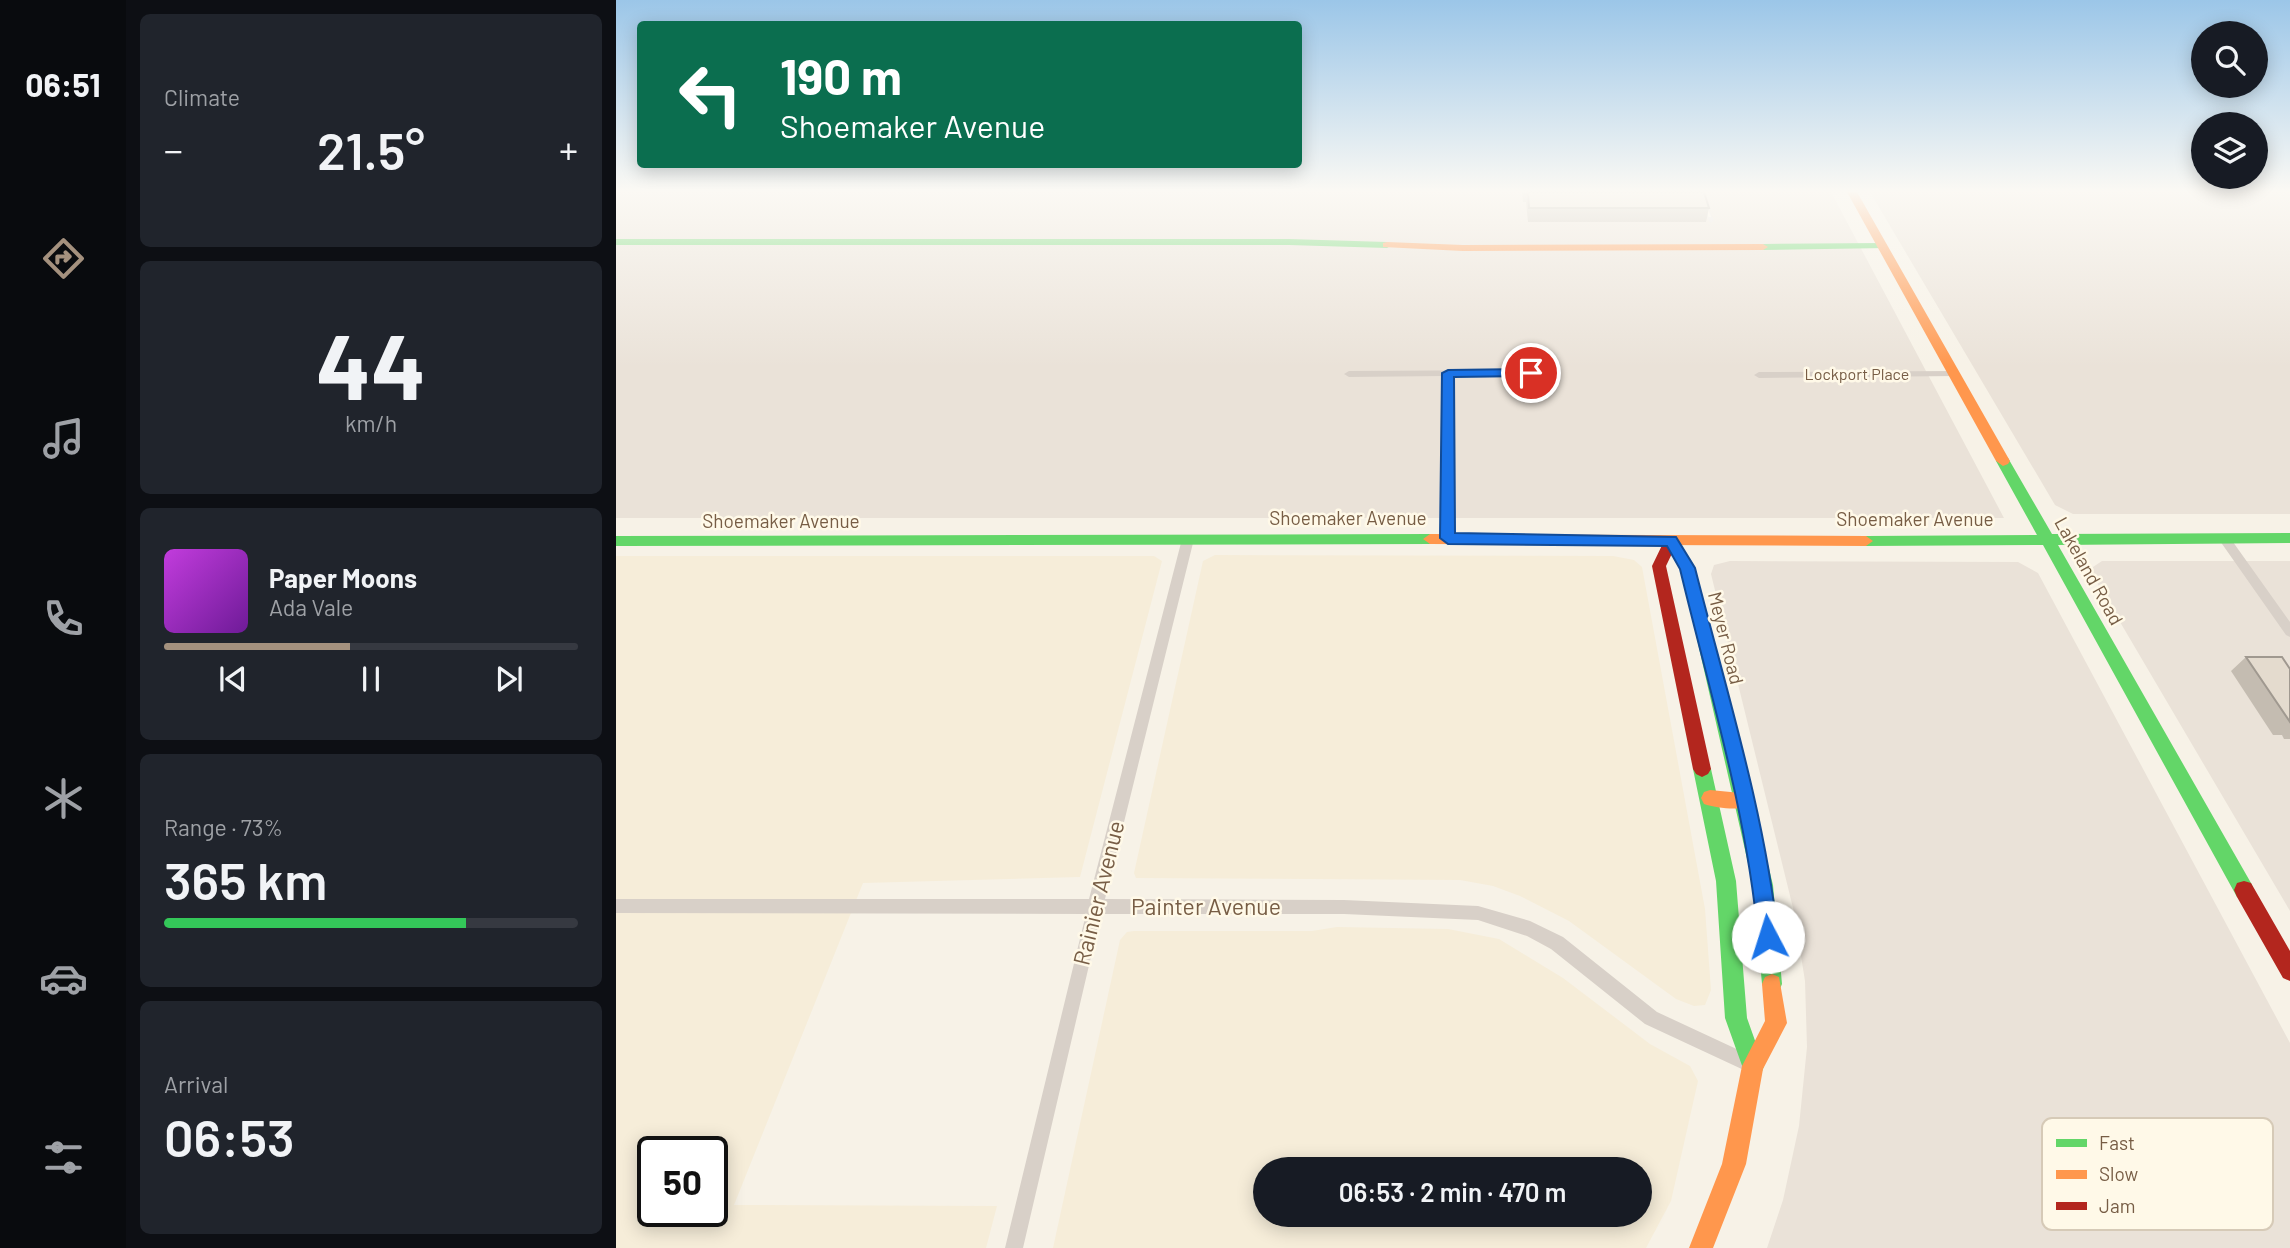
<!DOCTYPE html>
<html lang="en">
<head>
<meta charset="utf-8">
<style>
  body { margin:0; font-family:Barlow,sans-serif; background:#20242c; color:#f1f3f6; height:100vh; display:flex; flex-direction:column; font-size:26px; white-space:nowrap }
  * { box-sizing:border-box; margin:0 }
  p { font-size:23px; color:#9ea1a6 }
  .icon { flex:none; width:38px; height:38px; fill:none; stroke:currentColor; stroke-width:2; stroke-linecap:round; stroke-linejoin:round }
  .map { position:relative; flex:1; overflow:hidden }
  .side { display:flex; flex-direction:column; gap:14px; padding:14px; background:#0d0f14; width:490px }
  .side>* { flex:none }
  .guide { position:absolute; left:21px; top:21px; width:665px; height:147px; border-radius:7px; box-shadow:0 4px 18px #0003; background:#0b6e4f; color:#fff; overflow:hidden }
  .fabs { position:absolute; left:1575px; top:21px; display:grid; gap:14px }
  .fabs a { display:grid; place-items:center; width:77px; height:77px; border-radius:50%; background:#171b24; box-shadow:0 4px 18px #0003; font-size:35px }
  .speed { position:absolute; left:21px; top:1136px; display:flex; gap:14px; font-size:35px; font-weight:700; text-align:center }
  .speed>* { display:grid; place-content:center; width:91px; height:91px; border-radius:50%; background:#171b24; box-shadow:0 4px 18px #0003; line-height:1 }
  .speed .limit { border:4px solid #111; border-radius:10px; background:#fff; color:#111 }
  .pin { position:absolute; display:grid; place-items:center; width:60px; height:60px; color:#fff; margin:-30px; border:4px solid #fff; border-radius:50%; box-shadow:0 2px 7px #0007 }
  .me { position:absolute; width:77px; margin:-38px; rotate:355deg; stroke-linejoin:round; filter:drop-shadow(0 0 5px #0008) }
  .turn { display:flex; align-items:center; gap:24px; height:147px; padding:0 28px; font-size:32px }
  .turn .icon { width:91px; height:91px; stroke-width:2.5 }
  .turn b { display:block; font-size:49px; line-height:60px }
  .big { font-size:52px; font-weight:600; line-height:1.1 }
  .side .tile { flex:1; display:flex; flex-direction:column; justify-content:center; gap:10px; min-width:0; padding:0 24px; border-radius:10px; background:#20242c }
  .side .dial { align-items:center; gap:0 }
  .dial b { font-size:91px; line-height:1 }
  .song { display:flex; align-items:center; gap:21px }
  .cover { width:84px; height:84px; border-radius:10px; background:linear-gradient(135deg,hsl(290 70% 55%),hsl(280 70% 35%)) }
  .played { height:7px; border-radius:4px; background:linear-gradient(90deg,#a4917e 45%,#363941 45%) }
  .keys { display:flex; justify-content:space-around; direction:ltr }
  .heat { display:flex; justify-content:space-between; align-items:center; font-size:38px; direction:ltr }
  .charge { height:10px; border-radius:5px; background:linear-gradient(90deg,#34c759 73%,#363941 0) }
  .trip { position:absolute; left:637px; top:1157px; width:399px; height:70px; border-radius:35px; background:#171b24; box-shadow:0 4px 18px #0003; font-weight:600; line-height:70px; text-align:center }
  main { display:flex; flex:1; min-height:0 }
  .dock { display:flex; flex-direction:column; width:126px; justify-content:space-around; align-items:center; background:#090b0e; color:#9ea1a6 }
  .dock .icon { width:49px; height:49px }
  .dock .current { color:#a4917e }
  .dock b { font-size:32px; color:#f1f3f6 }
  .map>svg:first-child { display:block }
</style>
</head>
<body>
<main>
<nav class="dock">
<b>06:51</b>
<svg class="icon current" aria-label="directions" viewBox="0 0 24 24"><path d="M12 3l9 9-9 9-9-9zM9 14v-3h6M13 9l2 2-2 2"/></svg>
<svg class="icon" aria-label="music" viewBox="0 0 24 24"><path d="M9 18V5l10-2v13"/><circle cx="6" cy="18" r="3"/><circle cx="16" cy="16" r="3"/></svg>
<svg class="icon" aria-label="phone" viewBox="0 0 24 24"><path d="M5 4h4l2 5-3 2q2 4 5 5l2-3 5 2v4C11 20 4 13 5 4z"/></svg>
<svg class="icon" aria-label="climate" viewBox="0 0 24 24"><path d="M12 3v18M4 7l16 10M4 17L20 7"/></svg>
<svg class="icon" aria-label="car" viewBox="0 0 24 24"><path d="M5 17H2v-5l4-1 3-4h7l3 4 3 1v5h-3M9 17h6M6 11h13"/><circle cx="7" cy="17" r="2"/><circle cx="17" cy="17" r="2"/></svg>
<svg class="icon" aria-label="filters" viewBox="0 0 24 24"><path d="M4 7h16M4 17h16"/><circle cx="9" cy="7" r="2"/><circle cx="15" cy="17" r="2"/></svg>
</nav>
<section class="side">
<div class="tile"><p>Climate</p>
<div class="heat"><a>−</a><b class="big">21.5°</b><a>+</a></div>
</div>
<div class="tile dial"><b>44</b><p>km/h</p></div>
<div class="tile">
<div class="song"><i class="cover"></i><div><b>Paper Moons</b><p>Ada Vale</p></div></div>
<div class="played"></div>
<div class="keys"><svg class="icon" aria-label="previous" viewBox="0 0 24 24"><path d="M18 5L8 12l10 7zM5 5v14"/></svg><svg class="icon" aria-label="pause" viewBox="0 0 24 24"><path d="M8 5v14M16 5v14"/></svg><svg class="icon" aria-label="next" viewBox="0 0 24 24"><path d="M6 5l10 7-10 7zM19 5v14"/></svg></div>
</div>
<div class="tile"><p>Range · 73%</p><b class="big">365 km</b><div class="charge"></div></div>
<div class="tile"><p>Arrival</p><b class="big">06:53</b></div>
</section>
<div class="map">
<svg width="1674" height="1248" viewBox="0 0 1674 1248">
  <rect width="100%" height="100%" fill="#f7f2e7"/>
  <path fill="#f6edd9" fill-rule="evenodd" d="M599,555L997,556L1018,560L1026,567L1089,909L1095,990L1089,1005L1078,1006L1060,999L953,921L904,896L877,886L844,880L520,878L518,873L587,561Z
    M0,556H538L546,561L464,877L247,883L118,1205L381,1206L370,1248H0ZM37,1152H96V1211H37Z
    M721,927L832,929L883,939L947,978L1034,1044L1074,1066L1082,1081L1055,1201L1030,1248H437L504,940L511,932L518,931H696ZM649,1169H1024V1214H649Z"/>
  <path fill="#eae2d8" d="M0,192H1215L1388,518H0Z
    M1254,192H1674V514H1457L1439,505Z
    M1114,561L1402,562L1422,573L1674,1043V1248H1151L1167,1200L1183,1126L1191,1047L1189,981L1178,912L1095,574L1098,565Z
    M1486,561H1674V911L1477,576V567Z"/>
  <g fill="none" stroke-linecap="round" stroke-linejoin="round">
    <path fill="#d8d0c8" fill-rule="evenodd" d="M933,370L938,373L936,375L837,376L838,538L832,542L826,538L827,376L733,377L728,374L733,371Z
      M1338,371L1343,374L1341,376L1143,378L1138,375L1143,372Z
      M1608,534L1612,535L1674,622V637L1670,635L1604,541L1602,538L1604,535Z
      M572,535L578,539L489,899L728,900L862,906L914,921L947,937L1041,1012L1142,1059L1144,1065L1142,1071L1136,1073L1130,1071L1029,1024L935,949L911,936L862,920L728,914H485L407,1248H389L470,914L0,913V899H473L566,539Z"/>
    <path fill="#63d668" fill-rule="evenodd" d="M0,239H673L771,242L776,245L771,248L673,245H0Z
      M1266,243L1270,244V248L1147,250L1142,247L1147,244Z
      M1387,456L1392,458L1436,534L1674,533V543L1442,545L1635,883L1638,890L1635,897L1628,899L1621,897L1427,545L1250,546L1243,541L1250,536L1421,535L1380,461Z
      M814,534L821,539L814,544L0,546V536Z
      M1055,536L1060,537L1079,568L1157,885L1166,984L1163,991L1156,994L1149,991L1146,984L1137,885L1065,569L1048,541Z
      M1086,761L1092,764L1095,769L1120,881L1131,1018L1148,1066L1145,1074L1137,1077L1129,1074L1109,1018L1100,881L1077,769L1080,764Z"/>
    <path fill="#ff974d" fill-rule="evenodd" d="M1231,192H1241L1394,461L1392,464L1387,466L1380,461Z
      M771,242L847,245L1147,244L1152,247L1147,250L847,251L767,247V243Z
      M814,534L1250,536L1257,541L1250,546L814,544L807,539Z
      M1094,790L1135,794L1138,800L1135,806C1123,811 1100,808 1088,804L1085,798L1088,792Z
      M1156,974L1163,977L1171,1023L1147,1069L1130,1164L1097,1248H1073L1106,1164L1126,1066L1149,1021L1146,984L1149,977Z"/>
    <path fill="#b3261e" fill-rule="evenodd" d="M1055,536L1062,541L1050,566L1095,769L1092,774L1086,777L1080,774L1077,769L1036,566L1050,537Z
      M1628,881L1635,883L1674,951V981L1667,978L1621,897L1618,890L1621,883Z"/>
    <defs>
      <path id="rail" d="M1084,192L1095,220"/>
    </defs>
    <use href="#rail" stroke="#e4e1e4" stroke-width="4.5"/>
    <use href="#rail" stroke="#fff9e8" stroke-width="2.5" stroke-dasharray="9" stroke-linecap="butt"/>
  </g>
  <path fill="#c4bcb1" d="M906,192H1088L1093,208L1090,222H912L910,202H907Z
    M1630,657L1674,669V739H1668L1666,735H1657L1615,671Z"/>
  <path fill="#e4dbce" stroke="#a09990" stroke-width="2" d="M912,192H1088L1093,208H913Z
    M1630,657H1666L1674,669V722Z"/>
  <linearGradient id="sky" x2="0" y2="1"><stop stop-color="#9bc6e8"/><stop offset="0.52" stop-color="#fbf9f4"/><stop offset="1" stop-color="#fbf9f4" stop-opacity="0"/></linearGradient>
  <rect width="1674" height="367" fill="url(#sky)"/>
  <path fill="#1a73e8" stroke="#114b97" stroke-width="2" d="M915,369L921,373L919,376L838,377L839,533L1060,537L1079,568C1110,690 1149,813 1162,937L1159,945L1152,948L1145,945L1142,937C1131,813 1093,690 1064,569L1051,546L832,544L824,538L826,373L832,370Z"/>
  <g text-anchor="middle" stroke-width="5" stroke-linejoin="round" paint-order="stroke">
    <g font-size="16" fill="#775d45" stroke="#fff9e8">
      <text x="1241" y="380">Lockport Place</text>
    </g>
    <g font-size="19" fill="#775d45" stroke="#fff9e8">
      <text x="732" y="525">Shoemaker Avenue</text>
      <text x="1299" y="526">Shoemaker Avenue</text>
      <text x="165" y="528">Shoemaker Avenue</text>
      <text transform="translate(1473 571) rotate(61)" y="7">Lakeland Road</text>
      <text transform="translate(1110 638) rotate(76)" y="7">Meyer Road</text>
    </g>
    <g font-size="23" fill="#775d45" stroke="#fff9e8">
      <text transform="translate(483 893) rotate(-76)" y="8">Rainier Avenue</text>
      <text x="590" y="915">Painter Avenue</text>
    </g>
  </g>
  <rect x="1426" y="1118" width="231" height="112" rx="10" fill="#fff9e8" stroke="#d6cab7" stroke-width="2"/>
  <rect x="1440" y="1139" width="31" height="8" fill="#63d668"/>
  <rect x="1440" y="1170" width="31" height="9" fill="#ff974d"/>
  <rect x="1440" y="1202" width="31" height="8" fill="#b3261e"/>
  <g font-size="19" fill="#775d45">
    <text x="1483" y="1150">Fast</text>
    <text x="1483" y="1181">Slow</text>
    <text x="1483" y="1213">Jam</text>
  </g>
</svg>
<div class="fabs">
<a><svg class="icon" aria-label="search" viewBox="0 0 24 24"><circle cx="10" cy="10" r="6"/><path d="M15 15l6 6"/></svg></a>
<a><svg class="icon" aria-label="layers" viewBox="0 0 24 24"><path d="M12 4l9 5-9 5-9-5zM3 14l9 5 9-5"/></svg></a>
</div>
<div class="speed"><div class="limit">50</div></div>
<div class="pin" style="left:915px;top:373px;background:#d93025"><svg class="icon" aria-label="arrive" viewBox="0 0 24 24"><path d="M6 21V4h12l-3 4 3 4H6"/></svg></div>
<svg class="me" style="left:1152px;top:937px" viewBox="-20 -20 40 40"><circle r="19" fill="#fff"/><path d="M0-13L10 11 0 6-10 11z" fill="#1a73e8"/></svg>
<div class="trip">06:53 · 2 min · 470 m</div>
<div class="guide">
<div class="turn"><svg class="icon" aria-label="left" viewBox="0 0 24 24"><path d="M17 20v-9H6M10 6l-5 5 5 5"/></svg><div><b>190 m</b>Shoemaker Avenue</div></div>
</div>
</div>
</main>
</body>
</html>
